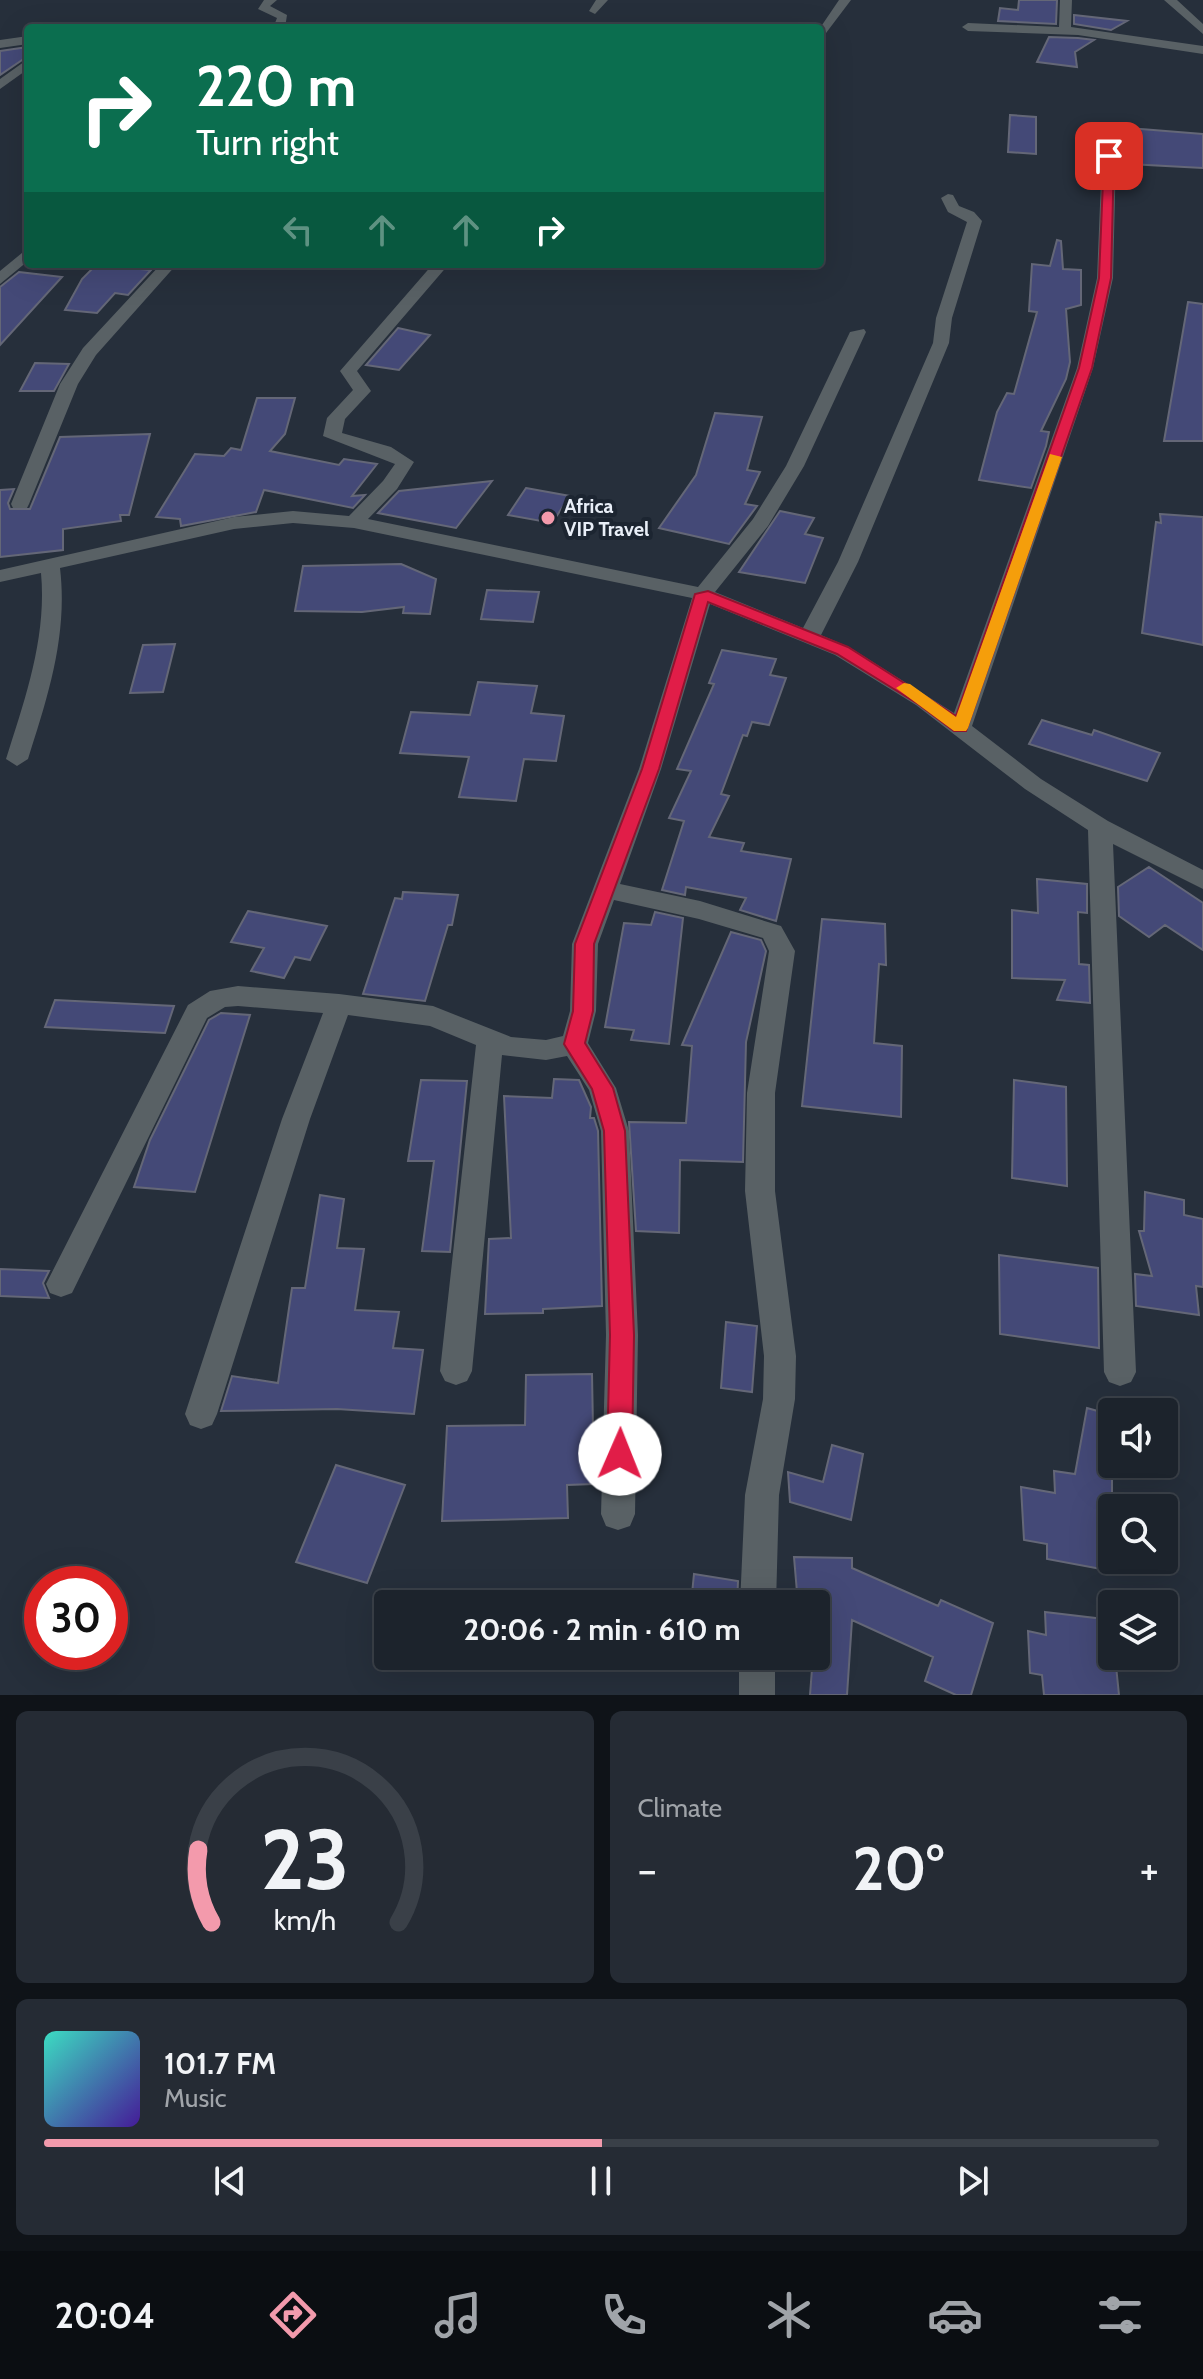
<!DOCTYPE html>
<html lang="en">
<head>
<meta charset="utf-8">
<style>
  body { margin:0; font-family:Cabin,sans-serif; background:#252b34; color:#f1f3f6; height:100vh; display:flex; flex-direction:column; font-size:30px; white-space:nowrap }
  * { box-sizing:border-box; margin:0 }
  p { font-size:26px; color:#a0a4a9 }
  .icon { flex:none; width:44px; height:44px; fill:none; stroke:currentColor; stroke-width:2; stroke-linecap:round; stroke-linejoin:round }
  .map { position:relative; height:1695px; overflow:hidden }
  .side { display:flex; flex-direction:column; gap:16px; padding:16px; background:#0f1318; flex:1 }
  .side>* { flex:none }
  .banner { position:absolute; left:24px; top:24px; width:800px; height:244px; border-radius:8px; box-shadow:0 8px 32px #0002,0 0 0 2px #3a4048; background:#0b6e4f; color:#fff; overflow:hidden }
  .fabs { position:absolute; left:1098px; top:1398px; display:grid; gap:16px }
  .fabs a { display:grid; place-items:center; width:80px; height:80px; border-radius:8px; background:#1c232c; box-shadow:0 8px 32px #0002,0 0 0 2px #3a4048; font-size:40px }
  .speed { position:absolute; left:24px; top:1566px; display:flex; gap:16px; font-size:40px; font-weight:700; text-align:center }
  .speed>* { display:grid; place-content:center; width:104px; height:104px; border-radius:50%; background:#1c232c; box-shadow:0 8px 32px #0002,0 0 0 2px #3a4048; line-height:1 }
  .speed .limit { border:12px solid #d22; background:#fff; color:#111 }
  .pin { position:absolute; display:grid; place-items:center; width:68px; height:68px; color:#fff; margin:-34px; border-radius:16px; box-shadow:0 4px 12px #0006 }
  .me { position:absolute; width:88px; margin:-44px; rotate:1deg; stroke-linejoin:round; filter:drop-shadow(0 0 6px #0008) }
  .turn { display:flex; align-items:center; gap:28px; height:168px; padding:0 40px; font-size:36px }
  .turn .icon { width:104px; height:104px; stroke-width:2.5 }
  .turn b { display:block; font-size:56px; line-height:68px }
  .lanes { display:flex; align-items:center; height:76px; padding:0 40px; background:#0003; justify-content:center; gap:40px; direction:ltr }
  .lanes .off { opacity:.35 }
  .big { font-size:60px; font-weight:700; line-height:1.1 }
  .side .card { flex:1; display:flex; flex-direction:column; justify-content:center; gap:12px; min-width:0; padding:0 28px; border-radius:12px; background:#252b34 }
  .side .dial { align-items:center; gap:0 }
  .dial svg { height:208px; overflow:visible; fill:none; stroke:#3a4048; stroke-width:7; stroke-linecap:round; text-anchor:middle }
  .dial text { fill:#f1f3f6; stroke:none }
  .song { display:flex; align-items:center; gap:24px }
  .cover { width:96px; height:96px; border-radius:12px; background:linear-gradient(135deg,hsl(170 70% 55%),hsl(260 70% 35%)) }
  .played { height:8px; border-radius:4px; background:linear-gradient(90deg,#f39aac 50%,#3a4048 50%) }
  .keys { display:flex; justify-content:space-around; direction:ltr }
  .heat { display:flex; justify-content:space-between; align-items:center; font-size:44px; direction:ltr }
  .side .tiles { flex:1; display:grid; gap:16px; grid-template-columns:1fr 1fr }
  .card:last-child { grid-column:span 2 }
  .trip { position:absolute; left:374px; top:1590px; width:456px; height:80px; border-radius:8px; background:#1c232c; box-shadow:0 8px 32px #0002,0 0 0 2px #3a4048; font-weight:700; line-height:80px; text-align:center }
  .tab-bar { display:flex; height:128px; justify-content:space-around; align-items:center; background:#0b0e12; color:#a0a4a9 }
  .tab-bar .icon { width:56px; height:56px }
  .tab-bar .active { color:#f39aac }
  .tab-bar b { font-size:36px; color:#f1f3f6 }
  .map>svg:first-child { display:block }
</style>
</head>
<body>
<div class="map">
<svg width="1203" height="1695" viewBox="0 0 1203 1695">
  <rect width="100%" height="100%" fill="#262f3b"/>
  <path fill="#444977" stroke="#646777" stroke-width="2" d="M1019,0H1057L1056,24L998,21L1000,8L1018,10Z
    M1074,15L1127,21L1111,30L1074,24Z
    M1049,37L1078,38L1094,40L1075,52L1077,67L1037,62Z
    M28,47V56L0,75V51Z
    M1010,115L1036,117V154L1008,152Z
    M1116,127L1203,134V168L1129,164V161L1119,160L1114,152Z
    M1057,240L1061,241L1063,269L1081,270V305L1066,309L1070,362L1066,379L1041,431L1049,432L1046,446L1031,488L979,480L997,412L1007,393L1014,394L1037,312L1029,311L1032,264L1050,266Z
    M96,265L151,270L128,295L115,293L97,313L65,310L82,279Z
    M19,272L62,277L0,345V287Z
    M1188,302L1203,304V441H1164Z
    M398,328L430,335L399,370L366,365Z
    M35,363L69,364L54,391H20Z
    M257,398H295L285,434L270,451L339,465L344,459L377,464L352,496L365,495L353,508L264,490L256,512L181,526L180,519L156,517L195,454L224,456L231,448L241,450Z
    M715,413L762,417L747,470L760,472L745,504L757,506L729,544L659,528L696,475Z
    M150,434L129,515H120L121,521L63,529V550L0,557V490L14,489L8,503L10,509H30L60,437Z
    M492,481L456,528L378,513L399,491Z
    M526,488L570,496L552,523L508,515Z
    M780,511L814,518L805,534L823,538L805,583L739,572Z
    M1160,514L1203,517V645L1142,633L1156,522L1161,523Z
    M401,564L436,579L430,614L403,613L404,607L362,612L295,611L303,566Z
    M487,590L539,592L533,622L481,619Z
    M175,644L163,692L130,693L143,645Z
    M722,650L776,659L770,675L786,678L769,725L752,722L747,736L743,735L721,794L729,796L709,837L744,843L741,851L791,859L776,921L740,910L746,898L686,887L685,895L662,890L684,821L669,818L691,771L677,769L714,684L709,683Z
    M478,682L537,686L531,713L564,716L556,761L524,759L516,801L459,797L469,757L400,753L411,712L470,715Z
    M1042,720L1092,735L1094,730L1160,753L1147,781L1029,744Z
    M1149,867L1203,903V950L1165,925L1149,937L1119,916L1118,887Z
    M1037,879L1087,884V913L1078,912L1079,964L1089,965L1090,1003L1057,1000L1065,980L1012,978V910L1038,913Z
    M403,892L458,895L452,925H448L425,1001L363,994L395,898L402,899Z
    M248,911L327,926L310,960L295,957L284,978L251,971L264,948L231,942Z
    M655,912L683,918L669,1044L631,1040L634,1030L605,1027L624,923L651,925Z
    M822,919L885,924L886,965L879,964L874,1043L902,1046L901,1117L802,1106Z
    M731,932L761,940L766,951L746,1042L743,1162L680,1160L679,1233L636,1231L629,1122L686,1123L692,1046L682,1045Z
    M55,1000L174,1006L165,1033L45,1027Z
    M221,1013L250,1015L195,1192L134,1187L150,1140L209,1020Z
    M554,1079L579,1080L591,1107L590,1118H594L598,1131L602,1306L543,1309V1313L485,1314L489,1239L511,1238L504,1096L552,1098Z
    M421,1080L467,1081L450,1252L422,1251L434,1161H408Z
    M1014,1080L1066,1087L1067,1186L1012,1178Z
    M1145,1192L1184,1200V1215L1203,1219V1287L1196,1286L1199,1315L1136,1306L1135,1274L1152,1276L1139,1231H1144Z
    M320,1195L344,1199L337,1248L364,1249L355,1310L399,1312L393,1348L423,1350L414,1414L337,1409L221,1411L232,1376L278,1383L292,1288H305Z
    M999,1255L1098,1268L1099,1348L1000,1334Z
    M0,1269L49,1271L43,1283L49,1298L0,1296Z
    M726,1322L757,1326L752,1392L721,1388Z
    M592,1374L594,1484L567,1485L568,1518L442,1521L447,1426L525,1425L526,1375Z
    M1087,1408L1112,1415V1571L1047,1559V1544L1024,1540L1021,1487L1055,1493L1054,1471L1075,1474Z
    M832,1445L863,1454L851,1520L790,1502L788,1472L823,1482Z
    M336,1465L405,1485L367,1583L296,1562Z
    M794,1557L852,1558V1568L938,1606L941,1600L993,1623L971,1695H956L925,1681L933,1657L852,1620L847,1695H810L813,1656H816L817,1604H798Z
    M694,1574L738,1581L737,1604H691Z
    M1045,1612L1112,1620V1656H1115L1119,1695H1044L1042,1675L1030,1673L1028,1631L1046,1635Z"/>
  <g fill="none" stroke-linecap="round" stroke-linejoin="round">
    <path fill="#596165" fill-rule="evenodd" d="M264,0H277L270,6L287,15L285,28H273L277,18L258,9Z
      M596,0H608L595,14L589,11Z
      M839,0H851L820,41V28Z
      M1060,0H1072L1071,27L1203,46V54L1078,35L968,31L962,27L968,23L1059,27Z
      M1164,0H1177L1203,24V34Z
      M28,36V44L0,48V40Z
      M28,59V69L0,89V79Z
      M1109,152L1116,156L1113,278L1093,368L972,726L1041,779L1108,821L1203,870V889L1113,844L1136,1372L1131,1382L1120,1386L1109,1382L1104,1372L1088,830L1025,789L916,705L835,655L710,604L661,769L620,884L700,901L781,926L795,951L775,1093V1191L796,1356L795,1399L779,1495L776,1604H740L745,1495L763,1399L764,1356L745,1191L747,1093L769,951L763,938L699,919L614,900L598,944L596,1011L588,1043L616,1088L629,1131L638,1335L635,1514L630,1526L618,1530L606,1526L601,1514L606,1335L601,1131L589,1090L567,1056L546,1060L502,1055L472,1371L467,1381L456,1385L445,1381L440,1371L476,1045L430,1026L348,1015L310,1119L217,1414L212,1425L201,1429L190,1425L185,1414L282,1119L323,1013L238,1006L225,1007L207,1018L72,1293L61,1297L50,1293L46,1284L188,1005L210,991L238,986L339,994L433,1006L511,1037L546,1040L563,1036L570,1011L572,944L639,769L692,598L354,528L293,523L234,529L60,568C68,635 48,696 28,759L17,766L6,759C25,699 47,637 41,573L0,582V570L234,517L293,511L349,516L383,481L395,464L323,436L327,418L353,390L340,371L433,264H449L357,371L371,391L345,419L342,433L391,447L414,462L397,489L368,519L698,587L753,519L786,466L850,332L864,329L866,332L804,466L768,526L715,592L803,628L838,562L933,343L936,318L967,222L948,212L941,198L948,194L953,195L959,206L974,212L982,221L952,318L949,343L858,562L821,635L849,647L954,713L1077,368L1097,278L1102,156Z
      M28,248V261L0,284V271Z
      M161,264H177L96,355L78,384L29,504L27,508H13L11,504L60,384L83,348Z
      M469,264H518C507,272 480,272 469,264Z
      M739,1656H775V1695H739Z"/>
  </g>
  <path fill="#e11d48" stroke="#92132f" stroke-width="2" d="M1109,153L1114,156L1111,278L1092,368L966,731H954L918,704L837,654L708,602L659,769L594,944L593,1011L585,1043L613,1088L625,1131L634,1335L632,1454L628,1463L620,1466L611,1463L607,1454L610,1335L604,1131L592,1089L564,1044L573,1011L575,944L642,769L695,594L708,591L848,647L956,716L1079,368L1099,278L1104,156Z"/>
  <path fill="#f59e0b" d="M1050,454L1062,457L968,728L966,731H954L896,688L904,683L910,684L956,717Z"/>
  <circle fill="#f39aac" stroke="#1c2531" stroke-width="3" cx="548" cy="518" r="8"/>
  <g text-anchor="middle" stroke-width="8" stroke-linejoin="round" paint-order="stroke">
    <g font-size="20" font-weight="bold" fill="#e8eef7" stroke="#1c2531" text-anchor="start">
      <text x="564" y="513">Africa<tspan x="564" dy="23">VIP Travel</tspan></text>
    </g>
  </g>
</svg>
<div class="fabs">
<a><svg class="icon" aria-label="sound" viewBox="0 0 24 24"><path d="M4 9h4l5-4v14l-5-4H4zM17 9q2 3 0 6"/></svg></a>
<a><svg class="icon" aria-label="search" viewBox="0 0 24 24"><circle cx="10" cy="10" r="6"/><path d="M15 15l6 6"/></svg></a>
<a><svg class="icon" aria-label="layers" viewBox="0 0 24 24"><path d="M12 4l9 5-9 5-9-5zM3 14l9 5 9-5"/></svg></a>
</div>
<div class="speed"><div class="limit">30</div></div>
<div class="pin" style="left:1109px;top:156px;background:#d93025"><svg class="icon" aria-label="arrive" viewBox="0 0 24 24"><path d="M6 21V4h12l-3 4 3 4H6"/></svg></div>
<svg class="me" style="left:620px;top:1454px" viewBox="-20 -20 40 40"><circle r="19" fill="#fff"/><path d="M0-13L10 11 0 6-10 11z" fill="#e11d48"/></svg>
<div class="trip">20:06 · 2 min · 610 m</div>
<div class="banner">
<div class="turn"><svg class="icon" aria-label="right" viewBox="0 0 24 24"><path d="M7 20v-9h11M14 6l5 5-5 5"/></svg><div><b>220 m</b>Turn right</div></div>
<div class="lanes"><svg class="icon off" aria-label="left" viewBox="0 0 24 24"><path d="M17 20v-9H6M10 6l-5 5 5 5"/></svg><svg class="icon off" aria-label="ahead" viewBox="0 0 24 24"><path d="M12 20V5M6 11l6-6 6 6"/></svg><svg class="icon off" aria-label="ahead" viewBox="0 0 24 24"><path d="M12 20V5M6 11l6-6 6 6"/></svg><svg class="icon" aria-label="right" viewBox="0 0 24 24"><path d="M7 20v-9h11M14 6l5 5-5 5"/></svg></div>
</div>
</div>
<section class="side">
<div class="tiles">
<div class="card dial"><svg viewBox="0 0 100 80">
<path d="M14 69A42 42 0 1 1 86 69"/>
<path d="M14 69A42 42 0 0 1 9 41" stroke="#f39aac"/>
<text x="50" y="56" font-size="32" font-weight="700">23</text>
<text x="50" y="72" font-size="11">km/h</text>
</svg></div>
<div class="card"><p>Climate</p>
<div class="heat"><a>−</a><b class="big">20°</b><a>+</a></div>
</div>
<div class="card">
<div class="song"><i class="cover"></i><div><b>101.7 FM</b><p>Music</p></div></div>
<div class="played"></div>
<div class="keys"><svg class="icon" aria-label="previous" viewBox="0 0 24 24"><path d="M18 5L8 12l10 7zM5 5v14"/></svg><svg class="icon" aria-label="pause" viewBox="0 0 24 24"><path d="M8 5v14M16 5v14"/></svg><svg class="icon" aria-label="next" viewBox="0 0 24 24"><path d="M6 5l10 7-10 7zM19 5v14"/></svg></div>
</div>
</div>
</section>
<nav class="tab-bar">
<b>20:04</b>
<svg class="icon active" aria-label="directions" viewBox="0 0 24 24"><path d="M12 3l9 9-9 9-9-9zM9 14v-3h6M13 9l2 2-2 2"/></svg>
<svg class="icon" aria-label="music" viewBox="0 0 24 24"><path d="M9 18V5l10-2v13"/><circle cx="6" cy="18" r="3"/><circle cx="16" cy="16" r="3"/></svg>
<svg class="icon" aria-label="phone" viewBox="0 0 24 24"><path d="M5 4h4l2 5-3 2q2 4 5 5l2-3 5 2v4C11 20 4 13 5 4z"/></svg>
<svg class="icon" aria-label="climate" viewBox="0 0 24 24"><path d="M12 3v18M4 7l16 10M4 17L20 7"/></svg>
<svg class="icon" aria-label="car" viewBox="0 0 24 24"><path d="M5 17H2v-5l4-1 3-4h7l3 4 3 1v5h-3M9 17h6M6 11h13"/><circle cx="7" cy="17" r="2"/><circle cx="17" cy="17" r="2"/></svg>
<svg class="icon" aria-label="filters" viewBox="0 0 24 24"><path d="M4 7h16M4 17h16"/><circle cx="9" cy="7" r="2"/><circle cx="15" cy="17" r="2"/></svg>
</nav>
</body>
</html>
